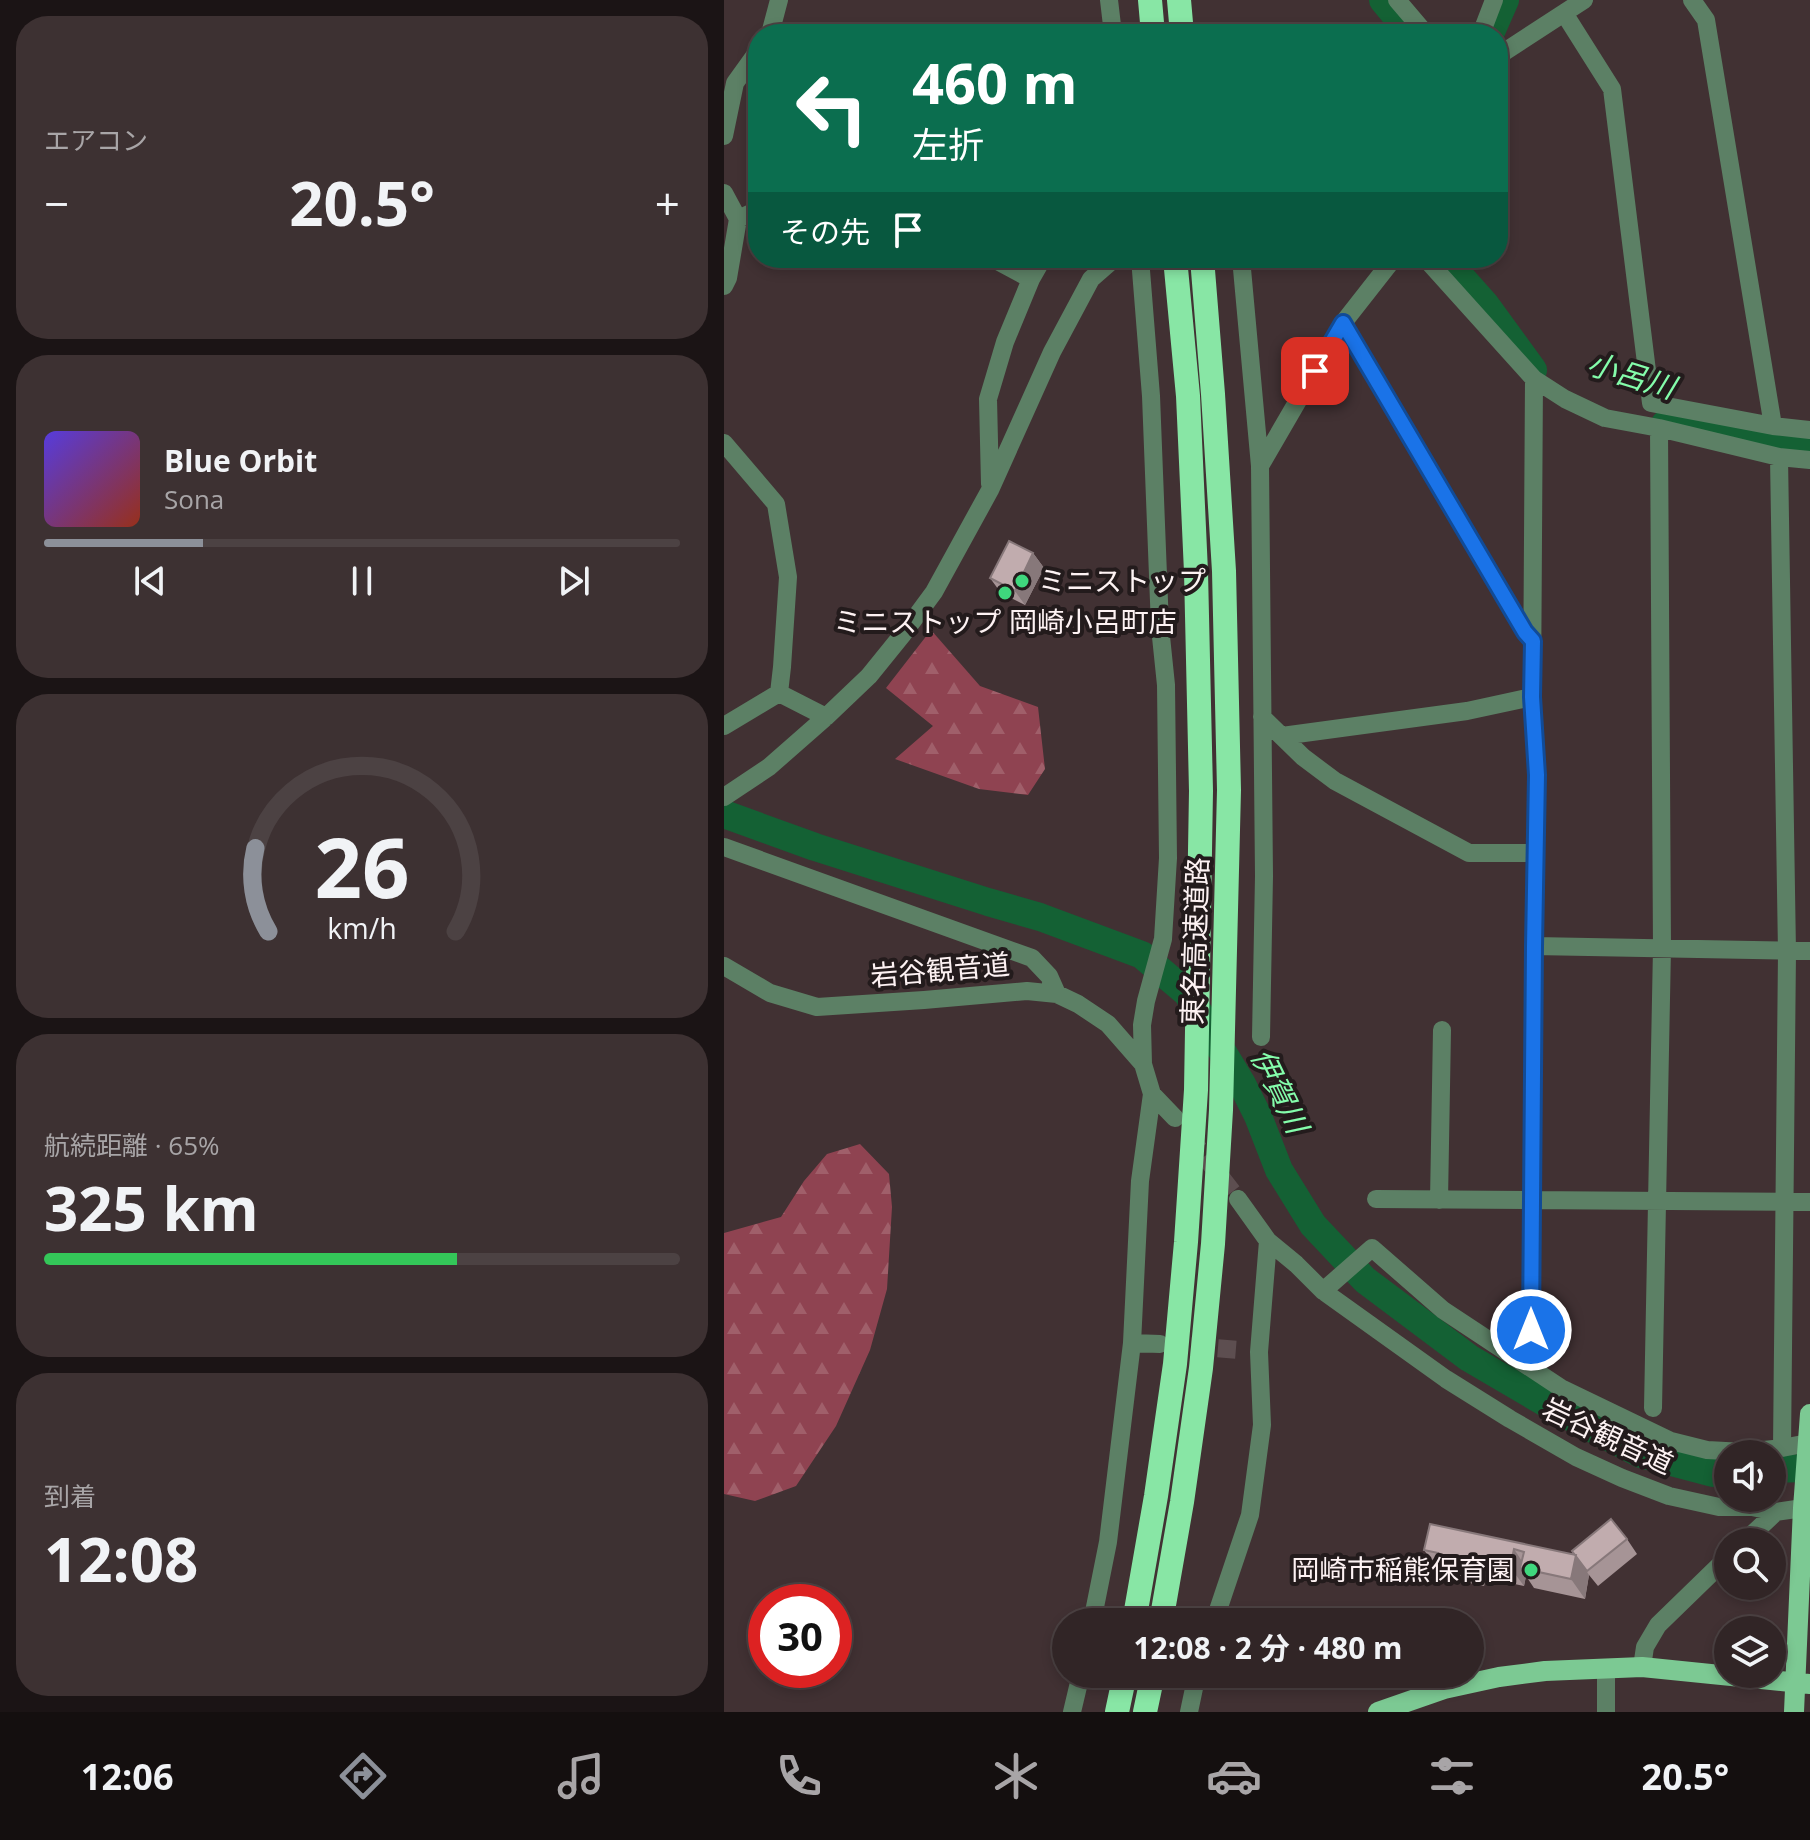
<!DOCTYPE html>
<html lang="ja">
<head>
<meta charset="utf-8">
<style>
  body { margin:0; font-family:"Open Sans","Noto Sans JP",sans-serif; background:#3d3132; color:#f1f3f6; height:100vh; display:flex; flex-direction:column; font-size:30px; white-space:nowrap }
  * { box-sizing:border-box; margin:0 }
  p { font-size:26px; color:#a8a5a7 }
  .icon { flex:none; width:44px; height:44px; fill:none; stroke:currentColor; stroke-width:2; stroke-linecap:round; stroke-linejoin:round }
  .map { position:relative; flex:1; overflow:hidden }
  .sheet { display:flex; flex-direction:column; gap:16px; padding:16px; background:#1b1415; width:724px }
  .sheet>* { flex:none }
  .hud { position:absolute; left:24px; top:24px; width:760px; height:244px; border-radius:32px; box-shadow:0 4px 12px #0003,0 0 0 2px #4c4243; background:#0b6e4f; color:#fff; overflow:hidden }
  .tools { position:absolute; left:990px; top:1440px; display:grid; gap:16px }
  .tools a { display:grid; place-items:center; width:72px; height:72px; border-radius:50%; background:#312526; box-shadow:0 4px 12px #0003,0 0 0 2px #4c4243; font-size:40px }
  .speed { position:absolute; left:24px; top:1584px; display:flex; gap:16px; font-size:40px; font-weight:700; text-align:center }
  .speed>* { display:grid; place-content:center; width:104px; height:104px; border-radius:50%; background:#312526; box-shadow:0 4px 12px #0003,0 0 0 2px #4c4243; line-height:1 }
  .speed .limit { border:12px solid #d22; background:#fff; color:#111 }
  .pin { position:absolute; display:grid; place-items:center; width:68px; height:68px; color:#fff; margin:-34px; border-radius:16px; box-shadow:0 4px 12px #0006 }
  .me { position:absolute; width:88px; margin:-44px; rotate:0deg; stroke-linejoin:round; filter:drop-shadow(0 0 6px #0008) }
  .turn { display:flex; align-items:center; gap:28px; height:168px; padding:0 32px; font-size:36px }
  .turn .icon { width:104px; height:104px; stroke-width:2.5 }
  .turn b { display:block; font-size:56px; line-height:68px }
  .then { display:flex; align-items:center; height:76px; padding:0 32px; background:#0003; gap:16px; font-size:30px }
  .big { font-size:60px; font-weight:700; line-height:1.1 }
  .sheet .widget { flex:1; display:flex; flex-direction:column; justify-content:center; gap:12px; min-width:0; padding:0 28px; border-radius:32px; background:#3d3132 }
  .sheet .dial { align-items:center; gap:0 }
  .dial svg { height:208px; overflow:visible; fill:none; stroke:#4c4243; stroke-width:7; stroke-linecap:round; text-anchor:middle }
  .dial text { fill:#f1f3f6; stroke:none }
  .song { display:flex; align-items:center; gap:24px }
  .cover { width:96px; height:96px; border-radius:12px; background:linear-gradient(135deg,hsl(250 70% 55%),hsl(10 70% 35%)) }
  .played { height:8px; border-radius:4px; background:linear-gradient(90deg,#8c9099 25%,#4c4243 25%) }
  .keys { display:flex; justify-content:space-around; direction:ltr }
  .heat { display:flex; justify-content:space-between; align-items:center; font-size:44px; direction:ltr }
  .charge { height:12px; border-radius:6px; background:linear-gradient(90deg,#34c759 65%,#4c4243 0) }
  .trip { position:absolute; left:328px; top:1608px; width:432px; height:80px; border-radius:40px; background:#312526; box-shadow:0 4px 12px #0003,0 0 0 2px #4c4243; font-weight:700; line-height:80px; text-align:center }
  .tab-bar { display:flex; height:128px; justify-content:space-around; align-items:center; background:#140f0f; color:#a8a5a7 }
  .tab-bar .icon { width:56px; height:56px }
  .tab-bar .current { color:#8c9099 }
  .tab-bar b { font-size:36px; color:#f1f3f6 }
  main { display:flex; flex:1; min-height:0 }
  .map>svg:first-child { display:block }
</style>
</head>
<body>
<main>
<section class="sheet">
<div class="widget"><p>エアコン</p>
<div class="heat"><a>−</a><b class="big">20.5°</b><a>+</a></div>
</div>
<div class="widget">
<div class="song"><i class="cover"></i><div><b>Blue Orbit</b><p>Sona</p></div></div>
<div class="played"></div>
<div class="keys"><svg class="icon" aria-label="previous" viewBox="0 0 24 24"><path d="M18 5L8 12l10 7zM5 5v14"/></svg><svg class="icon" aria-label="pause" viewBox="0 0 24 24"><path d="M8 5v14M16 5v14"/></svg><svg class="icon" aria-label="next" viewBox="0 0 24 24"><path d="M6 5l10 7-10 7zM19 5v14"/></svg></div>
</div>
<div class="widget dial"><svg viewBox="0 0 100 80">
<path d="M14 69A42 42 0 1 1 86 69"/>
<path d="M14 69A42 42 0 0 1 9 37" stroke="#8c9099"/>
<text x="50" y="56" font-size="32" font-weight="700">26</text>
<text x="50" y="72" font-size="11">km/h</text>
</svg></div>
<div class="widget"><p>航続距離 · 65%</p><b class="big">325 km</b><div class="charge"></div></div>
<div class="widget"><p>到着</p><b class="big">12:08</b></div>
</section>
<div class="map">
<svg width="1086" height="1712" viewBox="0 0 1086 1712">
  <defs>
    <pattern id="forest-firs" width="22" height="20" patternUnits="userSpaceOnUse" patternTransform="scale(2)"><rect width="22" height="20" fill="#8f4351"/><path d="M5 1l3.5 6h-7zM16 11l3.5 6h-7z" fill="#a05f6a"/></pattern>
  </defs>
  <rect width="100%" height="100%" fill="#413133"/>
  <path fill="url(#forest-firs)" d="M207,630L256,686L314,707L321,769L304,795L255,789L171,759L209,726L162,688Z
    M136,1144L165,1174L168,1207L163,1289L146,1350L112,1426L72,1486L31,1501L0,1494V1233L57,1217L80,1181L103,1154Z"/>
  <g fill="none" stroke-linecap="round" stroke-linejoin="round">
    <path stroke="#146134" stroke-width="28" d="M659,0L687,34
      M766,34L781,0
      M720,258L761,304L809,370
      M941,424L1086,446
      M0,814L91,847L264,902L316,917L418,955L463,993L518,1084L534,1116L555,1170L589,1225L641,1280L745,1358L839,1413L917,1454L989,1473L1004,1472
      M1048,1469L1086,1468"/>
    <path stroke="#5d4e50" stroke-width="18" stroke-dasharray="18 9" stroke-linecap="butt" d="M464,1135L514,1199
      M467,1346L516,1350"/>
    <path stroke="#5c8065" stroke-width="18" d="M385,0L389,34
      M673,0L702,34
      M968,0L982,20L1049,426
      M840,13L888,89L927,403L1049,426L1086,430
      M46,34L55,0
      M757,34L770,0
      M774,56L860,0
      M0,136L11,83L34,51
      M0,193L14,219L4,278L0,286
      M14,219L34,210
      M268,258L307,279
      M517,258L536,466L540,876L537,1037
      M701,258L810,379L841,399L881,418L935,428L1055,457L1086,460
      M619,323L801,632L809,641
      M0,443L52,504L64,577L58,667L55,693
      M1055,457L1063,952L1058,1448
      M536,466L619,323L670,258
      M266,484L264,399L281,342L307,279L319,258
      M55,693L102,717
      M538,717L579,757L611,781L745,853H811
      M0,726L55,693
      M558,736L743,711L808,697
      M0,797L45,767L102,717L145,676L179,634L210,592L266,490L328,352L367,279L391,258
      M0,847L308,958L325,976L333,994
      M810,946L1086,951
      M0,966L46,993L93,1007L200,1000L303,991L333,994L354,1004L384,1024L419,1064
      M428,1094L451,1118
      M514,1199L544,1241L572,1264L599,1291L722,1379L786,1419L852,1457L898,1478L945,1496L995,1507H1028L1052,1512L1079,1508
      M652,1199L1086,1202
      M715,1200L718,1030
      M599,1291L648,1248L719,1310L837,1388L947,1441L983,1450L1020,1452L1058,1448L1084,1443
      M807,1330L810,946L813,775L808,697L810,379
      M408,1343L436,1344
      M929,1408L938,948L935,428
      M1020,1542L1052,1512
      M368,1622L384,1542L408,1343L416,1181L428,1094L419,1064L418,1025L422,1001L439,939L444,858L442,685L436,627L427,396L416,258
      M490,1622L526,1515L538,1425L535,1352L544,1241
      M918,1667L921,1647L934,1625L1004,1557
      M882,1668V1712
      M348,1712L357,1674
      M465,1712L473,1674"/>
    <path stroke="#7cc993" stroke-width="20" d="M654,1712L720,1689L775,1677L821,1671L918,1667L1086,1684
      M1070,1712L1079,1508L1086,1414"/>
    <path stroke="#88e6a5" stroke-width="24" d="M426,0L429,34
      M455,0L458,34
      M410,1622L432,1496L451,1364L462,1242L472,1090L477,791L472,572L464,396L451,258
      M437,1622L458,1502L477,1368L489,1244L497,1110L505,790L500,571L489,394L478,258
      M393,1712L401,1674
      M421,1712L429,1674"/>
  </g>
  <path fill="#a69496" d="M309,553L320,568L301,605L277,593L266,578Z
    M706,1524L851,1555L903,1539L913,1554L874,1586L865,1575L861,1599L810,1588L802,1576L800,1586L762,1578L760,1586L726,1579L721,1571L714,1570L700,1550Z"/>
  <path fill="#87787a" d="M309,553L320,568L301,605L291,591Z
    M790,1549L803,1569L796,1568L802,1576L800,1586L786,1567Z
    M852,1555L865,1575L861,1599L847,1579Z
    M748,1559L762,1578L760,1586L746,1566Z"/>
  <path fill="#c1acae" stroke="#87787a" stroke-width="2" d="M285,541L309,553L291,591L266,578Z
    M887,1519L903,1539L863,1571L848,1551Z
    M706,1524L852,1555L847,1579L796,1568L800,1552L790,1549L786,1567L748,1559L746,1566L712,1559L714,1553L700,1550Z"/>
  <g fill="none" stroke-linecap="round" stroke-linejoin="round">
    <defs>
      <path id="route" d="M591,371L619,323L801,632L809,641L808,697L813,775L810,946L807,1330"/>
    </defs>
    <use href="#route" stroke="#114b97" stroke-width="20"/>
    <use href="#route" stroke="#1a73e8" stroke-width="14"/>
  </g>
  <g fill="#3fd77d" stroke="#231b1c" stroke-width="3">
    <circle cx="298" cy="581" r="8"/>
    <circle cx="281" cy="593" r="8"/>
    <circle cx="807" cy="1570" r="8"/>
  </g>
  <g text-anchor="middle" stroke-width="8" stroke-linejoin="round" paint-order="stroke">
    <g font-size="28" fill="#fdf2f3" stroke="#231b1c" text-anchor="start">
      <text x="314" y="591">ミニストップ</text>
      <text x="281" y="632" text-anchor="middle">ミニストップ 岡崎小呂町店</text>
      <text x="791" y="1580" text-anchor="end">岡崎市稲熊保育園</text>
    </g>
    <g font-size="28" fill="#fdf2f3" stroke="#231b1c">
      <text transform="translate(471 941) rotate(-88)" y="10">東名高速道路</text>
      <text transform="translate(216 970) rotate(-5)" y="10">岩谷観音道</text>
      <text transform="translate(884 1436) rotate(25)" y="10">岩谷観音道</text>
    </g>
    <g font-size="30" font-style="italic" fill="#84fdab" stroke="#231b1c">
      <text transform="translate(907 376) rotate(17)" y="10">小呂川</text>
      <text transform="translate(555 1091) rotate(64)" y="10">伊賀川</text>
    </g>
  </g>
</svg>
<div class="tools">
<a><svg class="icon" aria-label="sound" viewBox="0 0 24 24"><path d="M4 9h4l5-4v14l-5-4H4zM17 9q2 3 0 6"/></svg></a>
<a><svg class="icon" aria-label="search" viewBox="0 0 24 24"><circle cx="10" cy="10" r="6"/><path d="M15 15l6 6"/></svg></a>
<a><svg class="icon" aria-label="layers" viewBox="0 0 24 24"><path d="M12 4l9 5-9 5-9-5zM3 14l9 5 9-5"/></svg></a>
</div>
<div class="speed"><div class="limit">30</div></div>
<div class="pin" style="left:591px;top:371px;background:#d93025"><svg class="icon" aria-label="arrive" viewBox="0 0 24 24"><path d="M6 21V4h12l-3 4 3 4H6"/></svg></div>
<svg class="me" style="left:807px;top:1330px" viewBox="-20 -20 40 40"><circle r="17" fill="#1a73e8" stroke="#fff" stroke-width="3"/><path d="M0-11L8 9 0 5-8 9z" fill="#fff"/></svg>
<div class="trip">12:08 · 2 分 · 480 m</div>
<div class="hud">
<div class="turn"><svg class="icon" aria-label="left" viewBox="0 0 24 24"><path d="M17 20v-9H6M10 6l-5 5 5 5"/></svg><div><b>460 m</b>左折</div></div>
<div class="then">その先<svg class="icon" aria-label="arrive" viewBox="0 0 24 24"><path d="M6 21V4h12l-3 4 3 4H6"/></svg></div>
</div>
</div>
</main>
<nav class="tab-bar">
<b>12:06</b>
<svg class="icon current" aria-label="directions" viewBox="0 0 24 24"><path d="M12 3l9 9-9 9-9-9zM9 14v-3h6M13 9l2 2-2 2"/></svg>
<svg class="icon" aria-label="music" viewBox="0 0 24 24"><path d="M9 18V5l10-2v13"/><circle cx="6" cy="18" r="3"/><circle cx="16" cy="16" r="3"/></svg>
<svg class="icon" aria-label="phone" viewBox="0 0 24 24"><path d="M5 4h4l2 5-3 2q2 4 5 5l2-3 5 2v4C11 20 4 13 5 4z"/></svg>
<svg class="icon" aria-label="climate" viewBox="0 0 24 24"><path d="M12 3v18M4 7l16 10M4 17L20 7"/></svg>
<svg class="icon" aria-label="car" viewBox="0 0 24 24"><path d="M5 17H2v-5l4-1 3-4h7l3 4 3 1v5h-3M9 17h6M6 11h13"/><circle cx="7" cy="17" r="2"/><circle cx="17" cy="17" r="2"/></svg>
<svg class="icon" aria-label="filters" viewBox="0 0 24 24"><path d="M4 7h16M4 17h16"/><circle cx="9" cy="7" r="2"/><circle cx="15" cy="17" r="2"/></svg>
<b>20.5°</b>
</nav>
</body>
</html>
